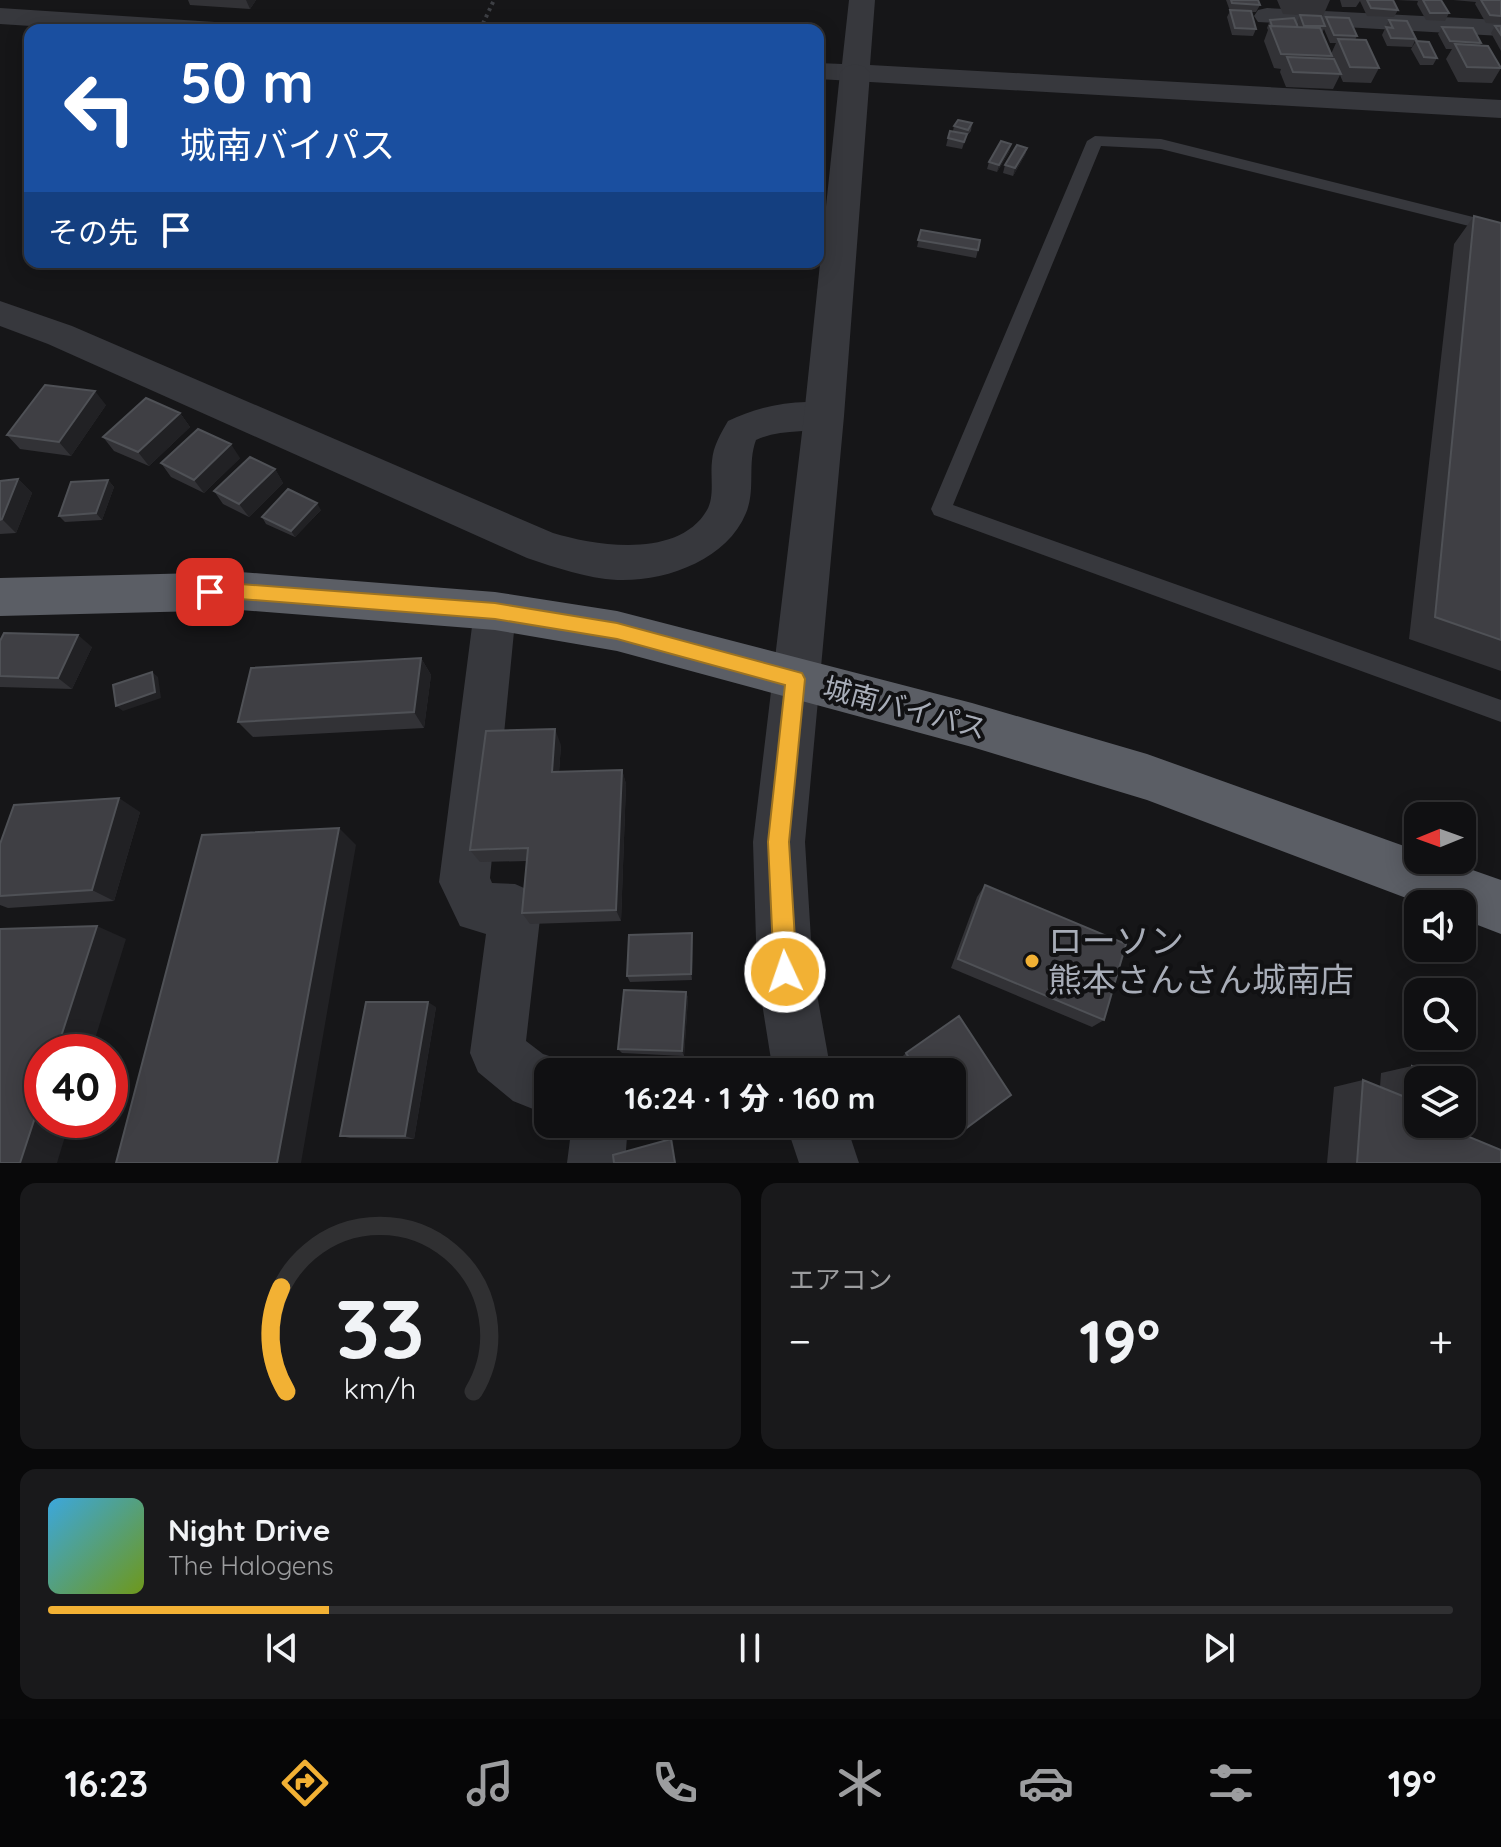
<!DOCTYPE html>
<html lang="ja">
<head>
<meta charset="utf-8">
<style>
  body { margin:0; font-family:Quicksand,"Noto Sans JP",sans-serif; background:#19191b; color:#f1f3f6; height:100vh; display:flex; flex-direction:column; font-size:30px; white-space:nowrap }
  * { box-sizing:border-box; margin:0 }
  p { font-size:26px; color:#9c9d9f }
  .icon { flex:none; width:44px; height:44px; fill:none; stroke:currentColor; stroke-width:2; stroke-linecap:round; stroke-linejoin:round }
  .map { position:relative; height:1163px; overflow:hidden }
  .drawer { display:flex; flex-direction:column; gap:20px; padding:20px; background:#09090a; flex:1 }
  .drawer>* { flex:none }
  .banner { position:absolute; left:24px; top:24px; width:800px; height:244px; border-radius:16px; box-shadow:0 4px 20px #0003,0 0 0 2px #303032; background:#1a4fa0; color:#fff; overflow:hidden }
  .needle { width:52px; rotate:269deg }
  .buttons { position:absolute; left:1404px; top:802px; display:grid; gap:16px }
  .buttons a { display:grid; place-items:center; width:72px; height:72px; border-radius:16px; background:#101012; box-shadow:0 4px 20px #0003,0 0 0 2px #303032; font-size:40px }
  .speed { position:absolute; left:24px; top:1034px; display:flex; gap:16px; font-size:40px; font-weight:700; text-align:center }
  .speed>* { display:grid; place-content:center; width:104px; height:104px; border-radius:50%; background:#101012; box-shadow:0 4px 20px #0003,0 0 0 2px #303032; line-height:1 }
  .speed .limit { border:12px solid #d22; background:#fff; color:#111 }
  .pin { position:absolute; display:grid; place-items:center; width:68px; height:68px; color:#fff; margin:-34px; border-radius:16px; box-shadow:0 4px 12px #0006 }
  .me { position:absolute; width:88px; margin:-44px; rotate:357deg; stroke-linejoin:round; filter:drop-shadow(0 0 6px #0008) }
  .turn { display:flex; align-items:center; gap:28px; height:168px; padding:0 24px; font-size:36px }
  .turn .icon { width:104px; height:104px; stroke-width:2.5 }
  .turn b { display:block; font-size:56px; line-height:68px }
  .then { display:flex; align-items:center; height:76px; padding:0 24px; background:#0003; gap:16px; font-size:30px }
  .big { font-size:60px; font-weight:800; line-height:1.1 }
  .drawer .tile { flex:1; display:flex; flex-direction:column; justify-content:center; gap:12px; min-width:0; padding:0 28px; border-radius:16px; background:#19191b }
  .drawer .dial { align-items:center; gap:0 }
  .dial svg { height:208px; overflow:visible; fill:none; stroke:#303032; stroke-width:7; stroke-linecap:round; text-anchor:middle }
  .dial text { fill:#f1f3f6; stroke:none }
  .song { display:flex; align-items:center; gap:24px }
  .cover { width:96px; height:96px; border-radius:12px; background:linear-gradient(135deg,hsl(200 70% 55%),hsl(80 70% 35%)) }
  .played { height:8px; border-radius:4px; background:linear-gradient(90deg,#f2b134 20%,#303032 20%) }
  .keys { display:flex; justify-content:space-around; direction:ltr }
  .heat { display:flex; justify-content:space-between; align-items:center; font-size:44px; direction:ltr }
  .drawer .tiles { flex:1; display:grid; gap:20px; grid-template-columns:1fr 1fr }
  .tile:last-child { grid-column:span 2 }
  .trip { position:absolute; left:534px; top:1058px; width:432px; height:80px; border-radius:16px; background:#101012; box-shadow:0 4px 20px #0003,0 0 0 2px #303032; font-weight:800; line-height:80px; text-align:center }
  .tabs { display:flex; height:128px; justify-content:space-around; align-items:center; background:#060607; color:#9c9d9f }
  .tabs .icon { width:56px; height:56px }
  .tabs .on { color:#f2b134 }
  .tabs b { font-size:36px; color:#f1f3f6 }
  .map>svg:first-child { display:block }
</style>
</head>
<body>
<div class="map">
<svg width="1501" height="1163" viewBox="0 0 1501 1163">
  <rect width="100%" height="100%" fill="#161618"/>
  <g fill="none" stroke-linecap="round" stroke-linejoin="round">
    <path stroke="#3d3f44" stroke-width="4" stroke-dasharray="3 4" stroke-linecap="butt" d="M480,30L494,0"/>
    <path fill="#37383d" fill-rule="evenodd" d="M1095,136L1161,139L1501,224V234L1161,149L1101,146L953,505L1501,700V722L934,515L931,509L1087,141Z"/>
    <path fill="#37383d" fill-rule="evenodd" d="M849,0H875L870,65L1501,100V118L818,79V63L842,64Z
      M0,8L215,22L224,24L228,30H93L0,24Z
      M1267,8L1501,20V36L1258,22L1254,16L1258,10Z
      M0,301L72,326L553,533C596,546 679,559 707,510C715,496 710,476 712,461C713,446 721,433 728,421C759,406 803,396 837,406L843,416L837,426C811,434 781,428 756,440C747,464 756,490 746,513C727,560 665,582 617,580C586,578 557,568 527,558L48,344L0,326Z
      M495,593L510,598L516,611L490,878L492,883L515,884L533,892L541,910L526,1041L543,1054L568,1062L572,1072H548V1110L533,1109L513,1101L478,1072L470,1053L486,934L460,926L439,882L474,611L480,598Z
      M572,1124H628L625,1163H567Z"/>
    <path fill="#37383d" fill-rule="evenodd" d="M855,64L865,67L870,73L844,416L805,842L813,972L831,1072H773L757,972L753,842L804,416L840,73L845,67Z
      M786,1124H846L859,1163H799Z"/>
    <path fill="#5b5e65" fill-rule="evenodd" d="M240,572L495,592L617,611L972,703L1147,754L1418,851V860H1444L1501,880V934L1462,919V904H1422L1147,800L972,747L617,651L495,630L240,610L0,616V578Z"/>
  </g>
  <path fill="#323236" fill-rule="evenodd" d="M188,0H256L250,9L190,5Z
    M1226,0H1258L1260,5L1256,12H1251L1256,29L1253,36L1232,35L1227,17L1230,11Z
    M1277,0H1330L1323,16H1321L1323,22L1326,17L1357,36L1355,40L1379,68L1371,83L1343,82L1340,75L1333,89L1286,87L1280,72L1281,69L1274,68L1264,41L1268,30L1267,28L1270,20L1299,27L1297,22L1300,15L1283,14ZM1324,29L1330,43H1336L1331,54L1322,33Z
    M1340,0H1393L1398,10L1394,17L1367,16L1360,1L1356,7H1342Z
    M1397,0H1441L1449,13L1445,21L1426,20L1417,4L1418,1Z
    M1453,0H1501V24L1486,23L1475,4L1476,2Z
    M1389,20L1416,39L1412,47L1387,46L1382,35Z
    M1495,26H1501V51L1491,33Z
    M1442,27L1481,43L1480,46L1501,68L1492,83L1458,82L1446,59L1452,49H1446L1438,34Z
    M1416,41L1437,58L1433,65H1420L1411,49Z
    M972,123L971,131L966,137L962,149L946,146L948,138L953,131L954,126Z
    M1011,144L1009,152L997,172L987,169L989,162Z
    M1027,148L1025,155L1013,176L1003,173L1005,165Z
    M1474,216L1501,223V671L1409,639L1454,244Z
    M921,230L978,250L976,258L917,247Z
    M106,405L71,456L20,449L7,435Z
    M180,413L190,427L149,466L114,451L103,437Z
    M240,458L204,493L171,477L161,463Z
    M275,469L283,483L249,517L223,504L214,491Z
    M18,479L32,493L16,533L0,534V481Z
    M108,480L114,487L102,520L65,522L59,516Z
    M321,510L295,537L266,524L262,517Z
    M0,641L92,647L72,689L0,687Z
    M421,658L431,675L424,728L253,737L238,722Z
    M561,745L559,772L622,770L626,784L621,921L530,924L522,913L527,861L480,862L470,850Z
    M140,812L114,901L8,908L0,905V844Z
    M985,885L1104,1020L1092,1027L951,968L977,897Z
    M692,933L693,940L692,980L630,982L627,976Z
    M686,992L688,998L684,1056L622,1053L618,1049Z
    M436,1007L414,1139L350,1138L340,1136Z
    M959,1016L1011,1095L957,1135L952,1137L944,1124H952V1072H911L902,1057L906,1053Z
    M1412,1066L1418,1124L1501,1163H1327L1334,1087L1363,1080L1380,1087L1381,1073Z"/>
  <path fill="#212124" d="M246,0H256L250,9Z
    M1011,144L1009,152L997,172L999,165Z
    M1027,148L1025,155L1013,176L1015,168Z
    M95,391L106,405L71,456L59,442Z
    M180,413L190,427L149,466L138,452Z
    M231,444L240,458L204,493L194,480Z
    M275,469L283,483L249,517L239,504Z
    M18,479L32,493L16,533L2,519Z
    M108,480L114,487L102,520L96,513Z
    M317,503L321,510L295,537L291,531Z
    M78,635L92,647L72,689L58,678Z
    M421,658L431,675L424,728L414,712Z
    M152,672L158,677L161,698L123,711L116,706Z
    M555,729L561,745L558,786L552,772Z
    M622,770L626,784L621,921L616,910Z
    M119,798L140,812L114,901L92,890Z
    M339,828L356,845L301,1163H277Z
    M97,926L126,939L91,1052H56Z
    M692,933L693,940L692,980L691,974Z
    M686,992L688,998L684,1056L682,1051Z
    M428,1002L436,1007L414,1139L405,1136Z
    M42,1096V1120H70L57,1163H20Z
    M671,1139L673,1141L676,1163H675Z"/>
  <path fill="#3f3f44" stroke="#4f5156" stroke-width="2" d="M1231,0H1258L1260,5L1232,3Z
    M1367,0H1393L1398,10L1371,8Z
    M1423,0H1441L1449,13H1430Z
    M1481,0H1501V16L1490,15Z
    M1230,10L1251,11L1256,29L1235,28Z
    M1300,15L1321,16L1325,26H1304Z
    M1326,17L1349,18L1357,36L1334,35Z
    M1294,18L1298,27L1272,26L1270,20Z
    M1389,20L1407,21L1416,39L1391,38L1386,27L1393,28Z
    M1270,26L1320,28L1332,56L1281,54Z
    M1495,26H1501V35Z
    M1442,27L1473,28L1481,43L1450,41Z
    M1338,39L1366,40L1379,68L1350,67Z
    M1416,41L1429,42L1437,58L1424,57Z
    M1455,44L1488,46L1501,68L1467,67Z
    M1287,57L1334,59L1341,74L1293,72Z
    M958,120L972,123L968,130L954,126Z
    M950,131L967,134L964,142L948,138Z
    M1001,141L1011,144L999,165L989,162Z
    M1017,145L1027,148L1015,168L1005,165Z
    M1474,216L1501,223V640L1435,617Z
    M921,230L980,240L978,250L918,240Z
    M45,385L95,391L59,442L7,435Z
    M146,398L180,413L138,452L103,437Z
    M198,429L231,444L194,480L161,463Z
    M250,457L275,469L239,504L214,491Z
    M18,479L2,519L0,520V481Z
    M108,480L96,513L59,516L71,482Z
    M288,489L317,503L291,531L262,517Z
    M4,633L78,635L58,678L0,676V641Z
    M421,658L414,712L238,722L251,668Z
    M152,672L155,692L116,706L113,685Z
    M555,729L552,772L622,770L616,910L522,913L528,848L470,850L486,731Z
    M119,798L92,890L0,896V844L14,805Z
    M339,828L277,1163H116L202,835Z
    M985,885L1126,944L1104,1020L958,959Z
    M97,926L56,1052H42V1096L20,1163H0V929Z
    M692,933L691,974L627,976L629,935Z
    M624,990L686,992L682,1051L618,1049Z
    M366,1002H428L405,1136H340Z
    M959,1016L1011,1095L957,1135L950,1124H952V1072H918L906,1053Z
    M1412,1066L1438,1076V1080H1418V1124H1438L1501,1150V1163H1357L1363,1080L1410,1099Z
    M671,1139L675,1163H614L613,1155Z"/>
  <path fill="#f2b134" stroke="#9d7322" stroke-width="2" d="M210,584H240L495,603L617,623L802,673L805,679L789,842L797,972L793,980L785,984L777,980L774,972L768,842L785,685L617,639L495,619L240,599L203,597L201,592L203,587Z"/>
  <circle fill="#f2b134" stroke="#111113" stroke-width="3" cx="1032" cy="961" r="8"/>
  <g text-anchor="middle" stroke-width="8" stroke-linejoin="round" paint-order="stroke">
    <g font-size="28" fill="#a8adb8" stroke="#111113">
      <text transform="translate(905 708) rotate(15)" y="10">城南バイパス</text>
    </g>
    <g font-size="34" fill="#a8adb8" stroke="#111113" text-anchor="start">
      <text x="1048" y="953">ローソン<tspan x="1048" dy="39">熊本さんさん城南店</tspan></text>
    </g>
  </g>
</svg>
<div class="buttons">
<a><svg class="needle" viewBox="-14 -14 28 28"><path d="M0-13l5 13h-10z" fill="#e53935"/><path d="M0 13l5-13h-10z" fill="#9c9d9f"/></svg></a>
<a><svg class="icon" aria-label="sound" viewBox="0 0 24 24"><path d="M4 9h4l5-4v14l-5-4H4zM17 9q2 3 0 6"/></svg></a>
<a><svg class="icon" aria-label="search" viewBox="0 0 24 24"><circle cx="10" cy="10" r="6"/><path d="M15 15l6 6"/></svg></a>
<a><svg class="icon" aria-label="layers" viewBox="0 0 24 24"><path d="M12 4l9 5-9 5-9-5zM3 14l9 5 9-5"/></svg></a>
</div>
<div class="speed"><div class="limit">40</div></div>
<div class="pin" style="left:210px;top:592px;background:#d93025"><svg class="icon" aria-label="arrive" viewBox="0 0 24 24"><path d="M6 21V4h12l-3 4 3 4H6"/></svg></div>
<svg class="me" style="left:785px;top:972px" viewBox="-20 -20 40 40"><circle r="17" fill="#f2b134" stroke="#fff" stroke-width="3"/><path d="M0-11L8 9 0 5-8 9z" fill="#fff"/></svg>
<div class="trip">16:24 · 1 分 · 160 m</div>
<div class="banner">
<div class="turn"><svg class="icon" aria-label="left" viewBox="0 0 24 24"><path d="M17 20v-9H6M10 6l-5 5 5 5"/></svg><div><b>50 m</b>城南バイパス</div></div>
<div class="then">その先<svg class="icon" aria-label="arrive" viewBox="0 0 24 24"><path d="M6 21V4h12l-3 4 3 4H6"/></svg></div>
</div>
</div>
<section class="drawer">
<div class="tiles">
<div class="tile dial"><svg viewBox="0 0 100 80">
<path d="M14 69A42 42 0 1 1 86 69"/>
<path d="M14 69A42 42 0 0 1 12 29" stroke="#f2b134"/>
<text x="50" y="56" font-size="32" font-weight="700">33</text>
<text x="50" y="72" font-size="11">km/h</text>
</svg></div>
<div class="tile"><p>エアコン</p>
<div class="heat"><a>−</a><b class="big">19°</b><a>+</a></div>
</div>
<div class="tile">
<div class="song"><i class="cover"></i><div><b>Night Drive</b><p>The Halogens</p></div></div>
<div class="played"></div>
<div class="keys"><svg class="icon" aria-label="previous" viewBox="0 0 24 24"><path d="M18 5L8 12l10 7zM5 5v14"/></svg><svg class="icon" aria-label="pause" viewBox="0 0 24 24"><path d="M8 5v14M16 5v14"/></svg><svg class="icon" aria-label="next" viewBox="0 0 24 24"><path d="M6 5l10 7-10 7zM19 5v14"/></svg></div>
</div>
</div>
</section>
<nav class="tabs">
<b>16:23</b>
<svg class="icon on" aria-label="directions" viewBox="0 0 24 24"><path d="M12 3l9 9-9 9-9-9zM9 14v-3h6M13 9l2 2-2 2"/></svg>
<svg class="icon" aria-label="music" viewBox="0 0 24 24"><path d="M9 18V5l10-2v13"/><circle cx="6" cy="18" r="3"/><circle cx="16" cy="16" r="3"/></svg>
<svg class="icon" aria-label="phone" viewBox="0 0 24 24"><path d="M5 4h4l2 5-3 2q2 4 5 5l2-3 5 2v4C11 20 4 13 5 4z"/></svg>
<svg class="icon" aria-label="climate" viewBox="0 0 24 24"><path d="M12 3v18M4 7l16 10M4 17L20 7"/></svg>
<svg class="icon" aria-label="car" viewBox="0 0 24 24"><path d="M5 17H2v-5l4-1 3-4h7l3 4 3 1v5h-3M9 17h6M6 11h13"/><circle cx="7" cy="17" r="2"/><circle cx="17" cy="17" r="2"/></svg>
<svg class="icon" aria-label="filters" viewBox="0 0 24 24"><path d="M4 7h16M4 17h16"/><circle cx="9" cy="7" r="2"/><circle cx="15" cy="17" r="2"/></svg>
<b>19°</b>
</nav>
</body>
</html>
